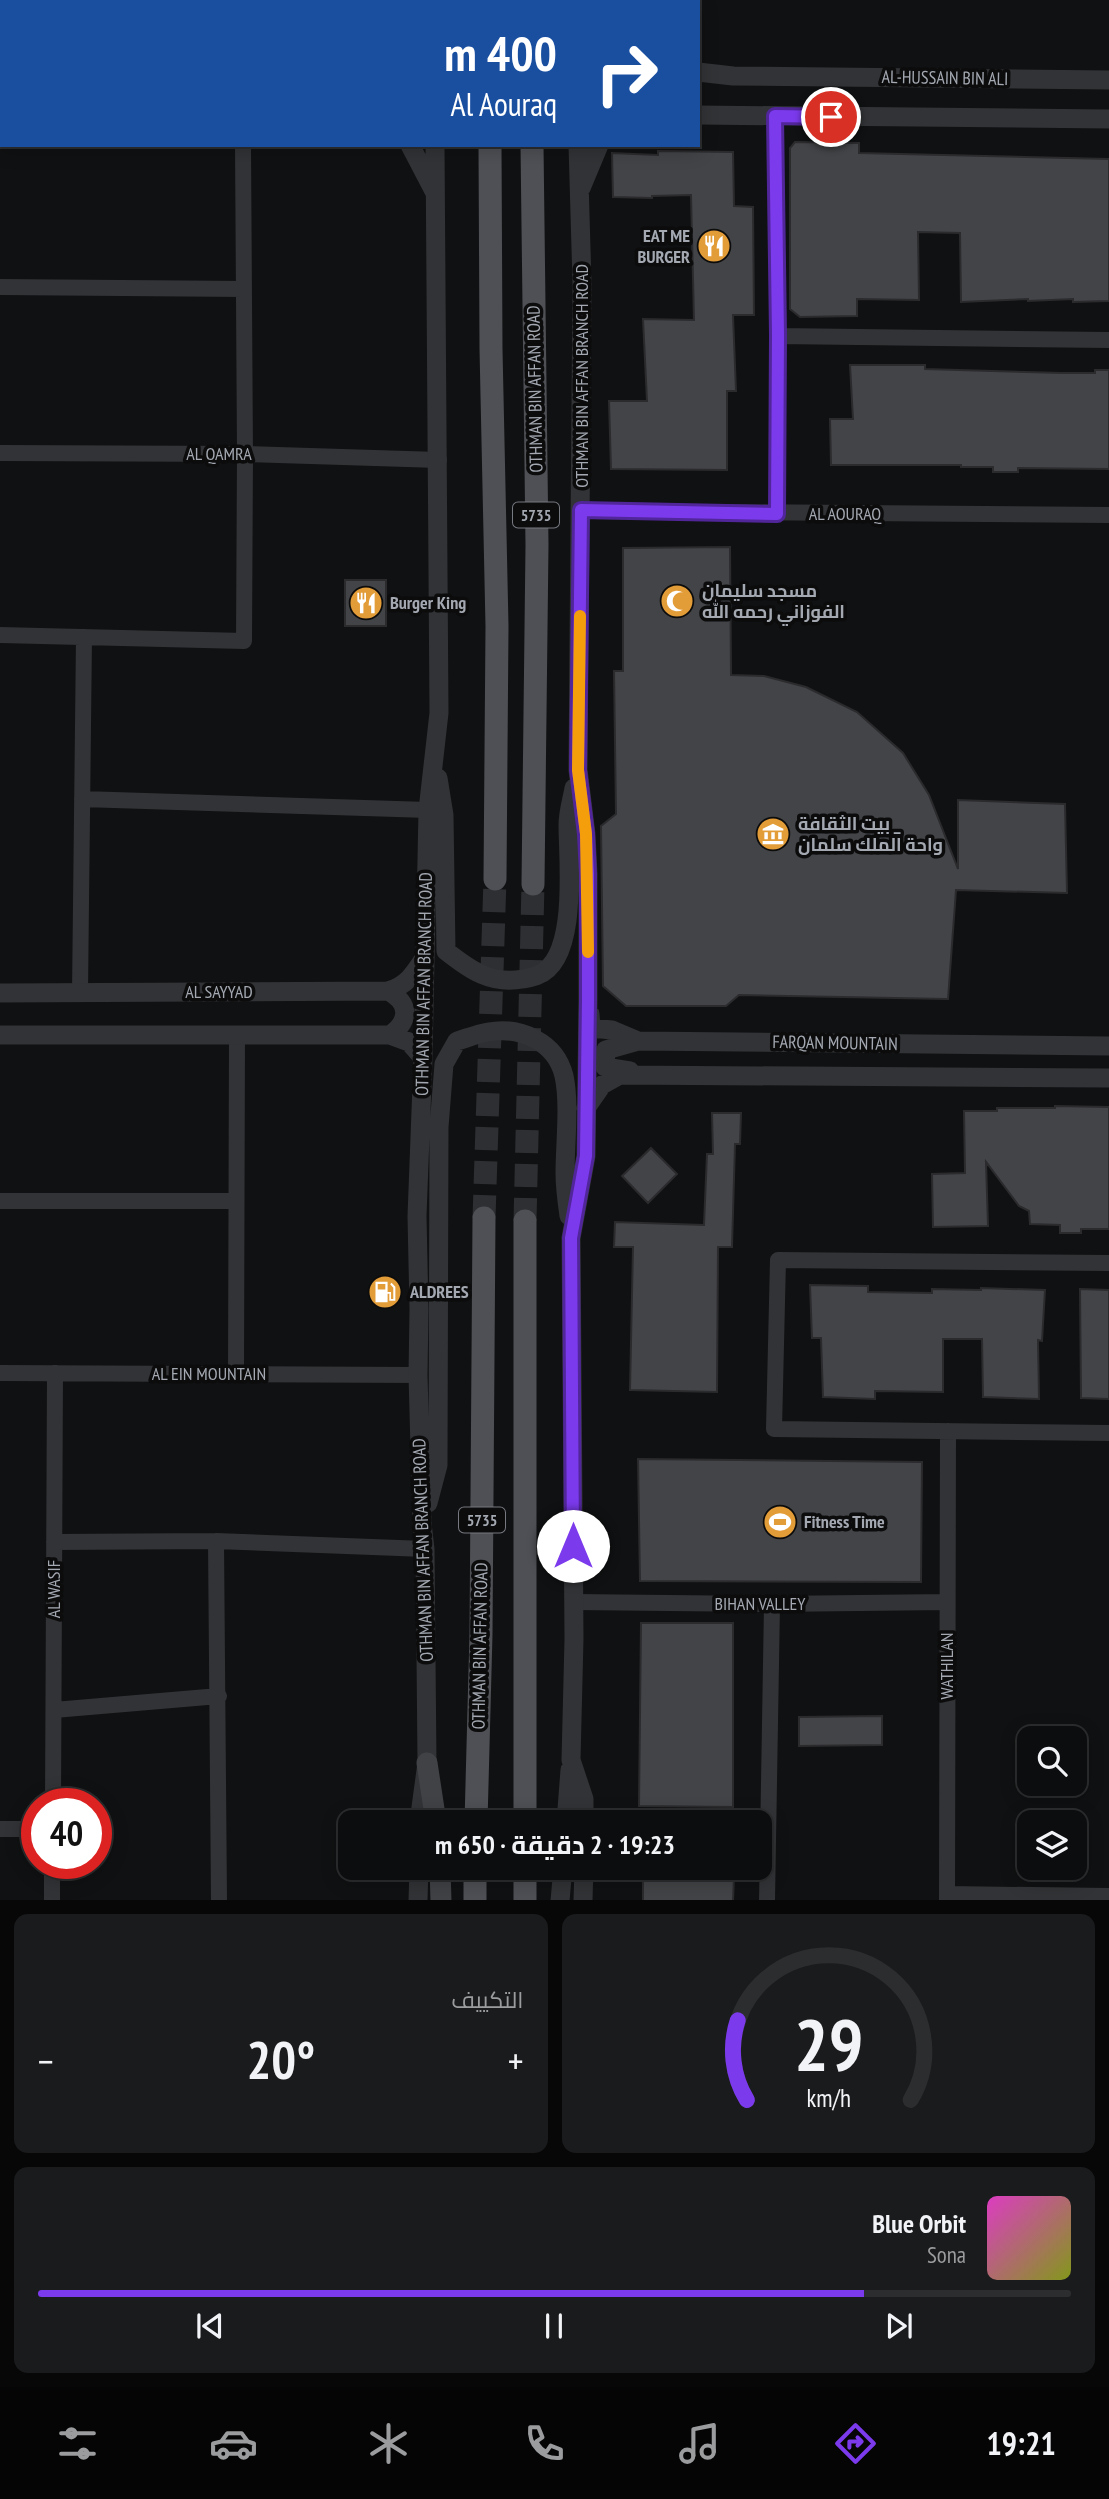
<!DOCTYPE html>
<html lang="ar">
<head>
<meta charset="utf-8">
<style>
  body { margin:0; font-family:"PT Sans Narrow",Cairo,sans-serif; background:#1a1b1c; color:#f1f3f6; direction:rtl; height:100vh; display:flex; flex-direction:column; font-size:26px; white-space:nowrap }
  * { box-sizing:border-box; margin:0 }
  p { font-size:23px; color:#9a9c9e }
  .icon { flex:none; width:38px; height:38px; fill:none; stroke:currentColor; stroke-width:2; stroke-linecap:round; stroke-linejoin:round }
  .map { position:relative; height:1900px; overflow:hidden; direction:ltr }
  .panel { display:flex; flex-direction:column; gap:14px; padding:14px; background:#070708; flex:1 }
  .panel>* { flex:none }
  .guide { position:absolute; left:0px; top:0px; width:700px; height:147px; box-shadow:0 4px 18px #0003,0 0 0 2px #2c2d2e; direction:rtl; background:#1a4fa0; color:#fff; overflow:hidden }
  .buttons { position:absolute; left:1017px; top:1726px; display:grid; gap:14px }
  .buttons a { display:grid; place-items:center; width:70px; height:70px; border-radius:14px; background:#0c0d0e; box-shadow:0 4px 18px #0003,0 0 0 2px #2c2d2e; font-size:35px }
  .speed { position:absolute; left:21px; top:1788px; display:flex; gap:14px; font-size:35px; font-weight:700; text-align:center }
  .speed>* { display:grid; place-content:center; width:91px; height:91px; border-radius:50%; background:#0c0d0e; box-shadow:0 4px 18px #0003,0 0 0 2px #2c2d2e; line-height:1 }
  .speed .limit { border:10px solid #d22; background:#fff; color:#111 }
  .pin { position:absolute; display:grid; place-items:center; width:60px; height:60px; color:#fff; margin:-30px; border:4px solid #fff; border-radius:50%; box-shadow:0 2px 7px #0007 }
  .me { position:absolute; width:77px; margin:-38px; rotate:0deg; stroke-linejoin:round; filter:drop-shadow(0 0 5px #0008) }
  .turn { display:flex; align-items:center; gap:24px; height:147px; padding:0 28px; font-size:32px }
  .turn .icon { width:91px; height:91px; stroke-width:2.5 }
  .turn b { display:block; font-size:49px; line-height:60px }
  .big { font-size:52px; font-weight:700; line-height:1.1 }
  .panel .card { flex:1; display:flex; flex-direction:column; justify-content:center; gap:10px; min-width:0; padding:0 24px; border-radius:14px; background:#1a1b1c }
  .panel .dial { align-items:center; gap:0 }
  .dial svg { height:182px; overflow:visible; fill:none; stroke:#2c2d2e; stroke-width:7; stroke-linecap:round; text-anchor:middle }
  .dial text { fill:#f1f3f6; stroke:none }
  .song { display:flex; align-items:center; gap:21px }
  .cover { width:84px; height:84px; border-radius:10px; background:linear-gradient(135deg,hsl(310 70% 55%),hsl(70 70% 35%)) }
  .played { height:7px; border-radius:4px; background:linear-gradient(90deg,#7c3aed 80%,#2c2d2e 80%) }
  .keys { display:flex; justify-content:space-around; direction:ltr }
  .heat { display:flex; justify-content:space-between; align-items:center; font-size:38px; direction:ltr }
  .panel .tiles { flex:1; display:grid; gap:14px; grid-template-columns:1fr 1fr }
  .card:last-child { grid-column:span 2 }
  .trip { position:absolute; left:338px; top:1810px; width:434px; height:70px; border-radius:14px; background:#0c0d0e; box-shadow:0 4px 18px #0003,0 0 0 2px #2c2d2e; font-weight:700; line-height:70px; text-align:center; direction:rtl }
  .dock { display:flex; height:112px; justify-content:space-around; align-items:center; background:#050506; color:#9a9c9e }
  .dock .icon { width:49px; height:49px }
  .dock .selected { color:#7c3aed }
  .dock b { font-size:32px; color:#f1f3f6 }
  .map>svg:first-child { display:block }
</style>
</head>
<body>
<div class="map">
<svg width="1109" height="1901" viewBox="0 0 1109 1901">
  <rect width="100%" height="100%" fill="#101112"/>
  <path fill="#424447" stroke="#2b2b2e" stroke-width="2" d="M795,142L859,143V153L1109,159V301L1073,302V299L1028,301V299L961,302L960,233L918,232L919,300L857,299V316L800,317L790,309V148Z
    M658,151L733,152L734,206L753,207L754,315H733L736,391H727V470L611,469L609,401H647L643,319L694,320L691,195L652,196V198L613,197L612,153L658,155Z
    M850,365H925V369L1062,373H1095V370H1109V469L1018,468V472H993V467H961V465H831L830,419H853Z
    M730,547L731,675L764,676L806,687L857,712L903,753L929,795L958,869V800L1065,804L1067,893L956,890L948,999L739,995L726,1006H626L603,986L601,826L616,814L614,671H623V548Z
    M345,580H386V626H345Z
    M1055,1106L1109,1107V1229H1081V1233H1060V1225L1030,1224L1029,1211L1019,1206L986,1162L988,1226L933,1227L932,1174L965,1173L964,1111H997V1108H1055Z
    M712,1113H741L740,1144H735L732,1247H718L717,1392L630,1390L633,1247H614L615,1222L704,1225L707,1154H713Z
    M651,1148L677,1174L648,1203L622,1176Z
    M810,1285L868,1286V1292L932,1293V1289L981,1290V1288L1045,1290L1042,1341L1038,1340L1039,1399L983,1397L982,1339H943V1392L875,1391V1399L823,1397L821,1338H812Z
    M1080,1289L1109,1290V1399L1081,1398Z
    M638,1459L922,1462L921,1582L640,1581Z
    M641,1623H733V1807L639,1806Z
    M882,1716V1745L799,1746V1717Z
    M734,1877L733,1901H643V1879Z"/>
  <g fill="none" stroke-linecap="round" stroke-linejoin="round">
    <path stroke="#2d2f32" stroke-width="23" stroke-dasharray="23 11" stroke-linecap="butt" d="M484,1218L495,879
      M525,1221L533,884"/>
    <path stroke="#323336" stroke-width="16" d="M122,2V0
      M775,116L778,336L777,514
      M0,287L244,289
      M778,336L1109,340
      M0,453L245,454L439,460
      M581,511L1109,515
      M0,635L244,641L245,454L243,145
      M82,799L428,810
      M80,993L84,637
      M0,1201H236
      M1109,1263L778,1260L774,1429L1109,1433
      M0,1373L418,1375
      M236,1374L237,1034
      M216,1541L219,1901
      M54,1542L216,1541L425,1549
      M573,1602L772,1604L947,1602
      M54,1710L219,1696
      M53,1804L55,1373
      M0,1829H37
      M947,1894L1109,1896
      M52,1901V1864
      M767,1901L772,1604
      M947,1901L948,1431"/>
    <path stroke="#323336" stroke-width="19" d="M579,0V2
      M435,2V0
      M698,72L733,76L1109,80
      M0,76H2
      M698,115L1109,119
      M0,116H2
      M410,145L434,191
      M578,145L582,283L578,770L586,834L588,874V1000L586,1156L571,1238L574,1639L571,1760L584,1799V1822
      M581,188L599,145
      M438,778L444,815L446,951C470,970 491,985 523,979C528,978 534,977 538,975C579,959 568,860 568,825C568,812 572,800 574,788
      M388,991C410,1003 410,1021 390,1035
      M0,993L388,991C406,986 414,974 423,960
      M590,1014L591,1028L612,1030L638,1041L1109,1046
      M0,1035H390L409,1042L423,1058
      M630,1071L605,1067L606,1050L638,1041
      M586,1108L602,1085L620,1075L1109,1078
      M428,1503L438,1465L439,1127L444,1064L457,1041C467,1038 477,1034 488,1032C520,1026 556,1042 564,1076C570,1103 565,1145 565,1173C565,1187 567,1202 569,1216
      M419,1822L427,1763L425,1549L422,1523L418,1375L419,1309L417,1216L423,1058L428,810L439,713L435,145
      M566,1822L570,1770
      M418,1901L419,1867
      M560,1901L563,1867
      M583,1901L584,1867"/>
    <path stroke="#404246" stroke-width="21" d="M427,1763L436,1822
      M440,1867L441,1901"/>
    <path stroke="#4e5055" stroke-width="23" d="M489,2V0
      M532,2V0
      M490,145L491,349L497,626L495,879
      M532,145L537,545L533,884
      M476,1822L481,1634L484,1218
      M525,1822V1221
      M475,1901V1867
      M525,1901V1867"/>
  </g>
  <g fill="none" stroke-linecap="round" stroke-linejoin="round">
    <defs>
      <path id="route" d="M573,1546L571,1238L586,1156L588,1000V874L586,834L578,770L581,510L777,514L778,335L775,116L831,117"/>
    </defs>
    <use href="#route" stroke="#51269a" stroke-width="18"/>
    <use href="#route" stroke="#7c3aed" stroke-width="12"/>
    <path stroke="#f59e0b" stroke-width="12" d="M580,616L578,770L586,834L588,952"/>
  </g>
  <defs>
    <symbol id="restaurant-disc" viewBox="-11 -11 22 22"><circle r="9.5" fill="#e29c38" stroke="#0c0c0d"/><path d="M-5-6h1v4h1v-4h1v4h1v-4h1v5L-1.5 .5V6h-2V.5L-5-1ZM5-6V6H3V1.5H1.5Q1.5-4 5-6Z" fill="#fff"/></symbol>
    <symbol id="mosque-disc" viewBox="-11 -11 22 22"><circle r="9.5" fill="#e29c38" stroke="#0c0c0d"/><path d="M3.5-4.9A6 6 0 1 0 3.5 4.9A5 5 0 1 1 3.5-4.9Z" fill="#fff"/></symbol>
    <symbol id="museum-disc" viewBox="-11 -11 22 22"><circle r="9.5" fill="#e29c38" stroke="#0c0c0d"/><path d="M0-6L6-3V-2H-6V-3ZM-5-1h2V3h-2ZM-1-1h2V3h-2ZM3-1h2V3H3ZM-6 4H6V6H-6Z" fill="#fff"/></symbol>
    <symbol id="fuel-disc" viewBox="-11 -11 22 22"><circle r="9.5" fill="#e29c38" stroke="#0c0c0d"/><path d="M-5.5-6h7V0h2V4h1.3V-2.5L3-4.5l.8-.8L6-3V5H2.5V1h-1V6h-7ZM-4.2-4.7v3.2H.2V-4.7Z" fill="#fff"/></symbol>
    <symbol id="stadium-disc" viewBox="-11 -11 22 22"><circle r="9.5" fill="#e29c38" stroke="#0c0c0d"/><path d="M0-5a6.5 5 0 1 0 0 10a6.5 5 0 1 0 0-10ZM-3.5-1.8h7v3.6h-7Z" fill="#fff"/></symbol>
  </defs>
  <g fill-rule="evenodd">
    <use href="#restaurant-disc" x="695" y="227" width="38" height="38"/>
    <use href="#mosque-disc" x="658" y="582" width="38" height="38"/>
    <use href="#restaurant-disc" x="347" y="584" width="38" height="38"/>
    <use href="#museum-disc" x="754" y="815" width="38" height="38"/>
    <use href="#fuel-disc" x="366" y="1273" width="38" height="38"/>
    <use href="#stadium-disc" x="761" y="1503" width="38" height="38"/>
  </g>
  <g text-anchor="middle" stroke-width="7" stroke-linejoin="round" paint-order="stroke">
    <g fill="#0c0c0d" stroke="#767980" stroke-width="2">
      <rect x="513" y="502.5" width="46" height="25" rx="5"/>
      <rect x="459" y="1507.5" width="46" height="25" rx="5"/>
    </g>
    <g font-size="16" font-weight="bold" fill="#a3a8b1">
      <text x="536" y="521">5735</text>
      <text x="482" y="1526">5735</text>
    </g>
    <g font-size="18" fill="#a3a8b1" stroke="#0c0c0d">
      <text transform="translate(945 78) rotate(1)" y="6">AL-HUSSAIN BIN ALI</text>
      <text transform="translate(582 376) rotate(-90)" y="6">OTHMAN BIN AFFAN BRANCH ROAD</text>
      <text transform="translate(535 389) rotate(-91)" y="6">OTHMAN BIN AFFAN ROAD</text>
      <text x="219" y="460">AL QAMRA</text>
      <text x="845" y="520">AL AOURAQ</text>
      <text transform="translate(424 984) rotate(-89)" y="6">OTHMAN BIN AFFAN BRANCH ROAD</text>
      <text x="219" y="998">AL SAYYAD</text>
      <text transform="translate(835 1043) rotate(1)" y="6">FARQAN MOUNTAIN</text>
      <text x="209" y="1380">AL EIN MOUNTAIN</text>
      <text transform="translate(423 1550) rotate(-92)" y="6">OTHMAN BIN AFFAN BRANCH ROAD</text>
      <text transform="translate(54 1589) rotate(-90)" y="6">AL WASIF</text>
      <text x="760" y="1610">BIHAN VALLEY</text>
      <text transform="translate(480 1646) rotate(-89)" y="6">OTHMAN BIN AFFAN ROAD</text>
      <text transform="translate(947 1666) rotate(-90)" y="6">WATHILAN</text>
    </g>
    <g font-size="18" font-weight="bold" fill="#a3a8b1" stroke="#0c0c0d" text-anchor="start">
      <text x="690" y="242" text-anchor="end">EAT ME<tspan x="690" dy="21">BURGER</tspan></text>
      <text x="702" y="597">مسجد سليمان<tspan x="702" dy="21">الفوزاني رحمه الله</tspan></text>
      <text x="390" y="609">Burger King</text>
      <text x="798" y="830">بيت الثقافة _<tspan x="798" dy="21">واحة الملك سلمان</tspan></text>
      <text x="410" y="1298">ALDREES</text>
      <text x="804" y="1528">Fitness Time</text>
    </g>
  </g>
</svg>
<div class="buttons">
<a><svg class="icon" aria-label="search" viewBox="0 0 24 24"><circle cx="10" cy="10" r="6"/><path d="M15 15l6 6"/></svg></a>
<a><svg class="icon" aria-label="layers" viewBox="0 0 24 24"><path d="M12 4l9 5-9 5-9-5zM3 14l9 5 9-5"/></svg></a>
</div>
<div class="speed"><div class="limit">40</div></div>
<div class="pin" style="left:831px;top:117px;background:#d93025"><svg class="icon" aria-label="arrive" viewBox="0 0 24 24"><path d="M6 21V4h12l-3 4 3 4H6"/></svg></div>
<svg class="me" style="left:573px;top:1546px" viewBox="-20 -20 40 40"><circle r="19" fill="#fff"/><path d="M0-13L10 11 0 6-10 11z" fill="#7c3aed"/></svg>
<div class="trip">19:23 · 2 دقيقة · 650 m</div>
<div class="guide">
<div class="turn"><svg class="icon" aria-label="right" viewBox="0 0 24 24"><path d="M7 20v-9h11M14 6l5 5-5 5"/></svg><div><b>400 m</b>Al Aouraq</div></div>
</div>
</div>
<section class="panel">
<div class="tiles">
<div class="card dial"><svg viewBox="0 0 100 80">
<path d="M14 69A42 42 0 1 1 86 69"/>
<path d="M14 69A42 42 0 0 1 10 34" stroke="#7c3aed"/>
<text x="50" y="56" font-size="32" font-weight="700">29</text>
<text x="50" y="72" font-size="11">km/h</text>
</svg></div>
<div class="card"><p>التكييف</p>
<div class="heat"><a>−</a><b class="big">20°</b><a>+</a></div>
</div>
<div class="card">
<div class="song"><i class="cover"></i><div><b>Blue Orbit</b><p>Sona</p></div></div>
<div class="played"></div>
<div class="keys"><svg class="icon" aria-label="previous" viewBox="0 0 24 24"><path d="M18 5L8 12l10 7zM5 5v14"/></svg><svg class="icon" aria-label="pause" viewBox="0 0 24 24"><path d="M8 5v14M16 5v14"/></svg><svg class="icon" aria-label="next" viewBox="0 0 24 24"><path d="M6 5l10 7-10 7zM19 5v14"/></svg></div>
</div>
</div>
</section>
<nav class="dock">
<b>19:21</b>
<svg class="icon selected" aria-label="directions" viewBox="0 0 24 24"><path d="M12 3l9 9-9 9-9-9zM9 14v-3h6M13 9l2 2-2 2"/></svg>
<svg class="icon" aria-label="music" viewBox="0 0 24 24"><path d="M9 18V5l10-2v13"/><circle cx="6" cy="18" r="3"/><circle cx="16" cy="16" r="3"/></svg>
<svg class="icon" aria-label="phone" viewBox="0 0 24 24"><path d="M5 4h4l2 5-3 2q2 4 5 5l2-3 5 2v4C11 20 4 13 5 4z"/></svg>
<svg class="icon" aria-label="climate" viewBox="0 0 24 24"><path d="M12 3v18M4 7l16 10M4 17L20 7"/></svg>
<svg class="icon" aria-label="car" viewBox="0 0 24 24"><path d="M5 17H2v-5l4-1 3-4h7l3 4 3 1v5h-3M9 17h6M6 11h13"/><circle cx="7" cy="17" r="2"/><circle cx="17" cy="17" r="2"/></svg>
<svg class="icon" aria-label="filters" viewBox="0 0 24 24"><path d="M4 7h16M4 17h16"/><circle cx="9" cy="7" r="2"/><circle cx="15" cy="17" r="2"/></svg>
</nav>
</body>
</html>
